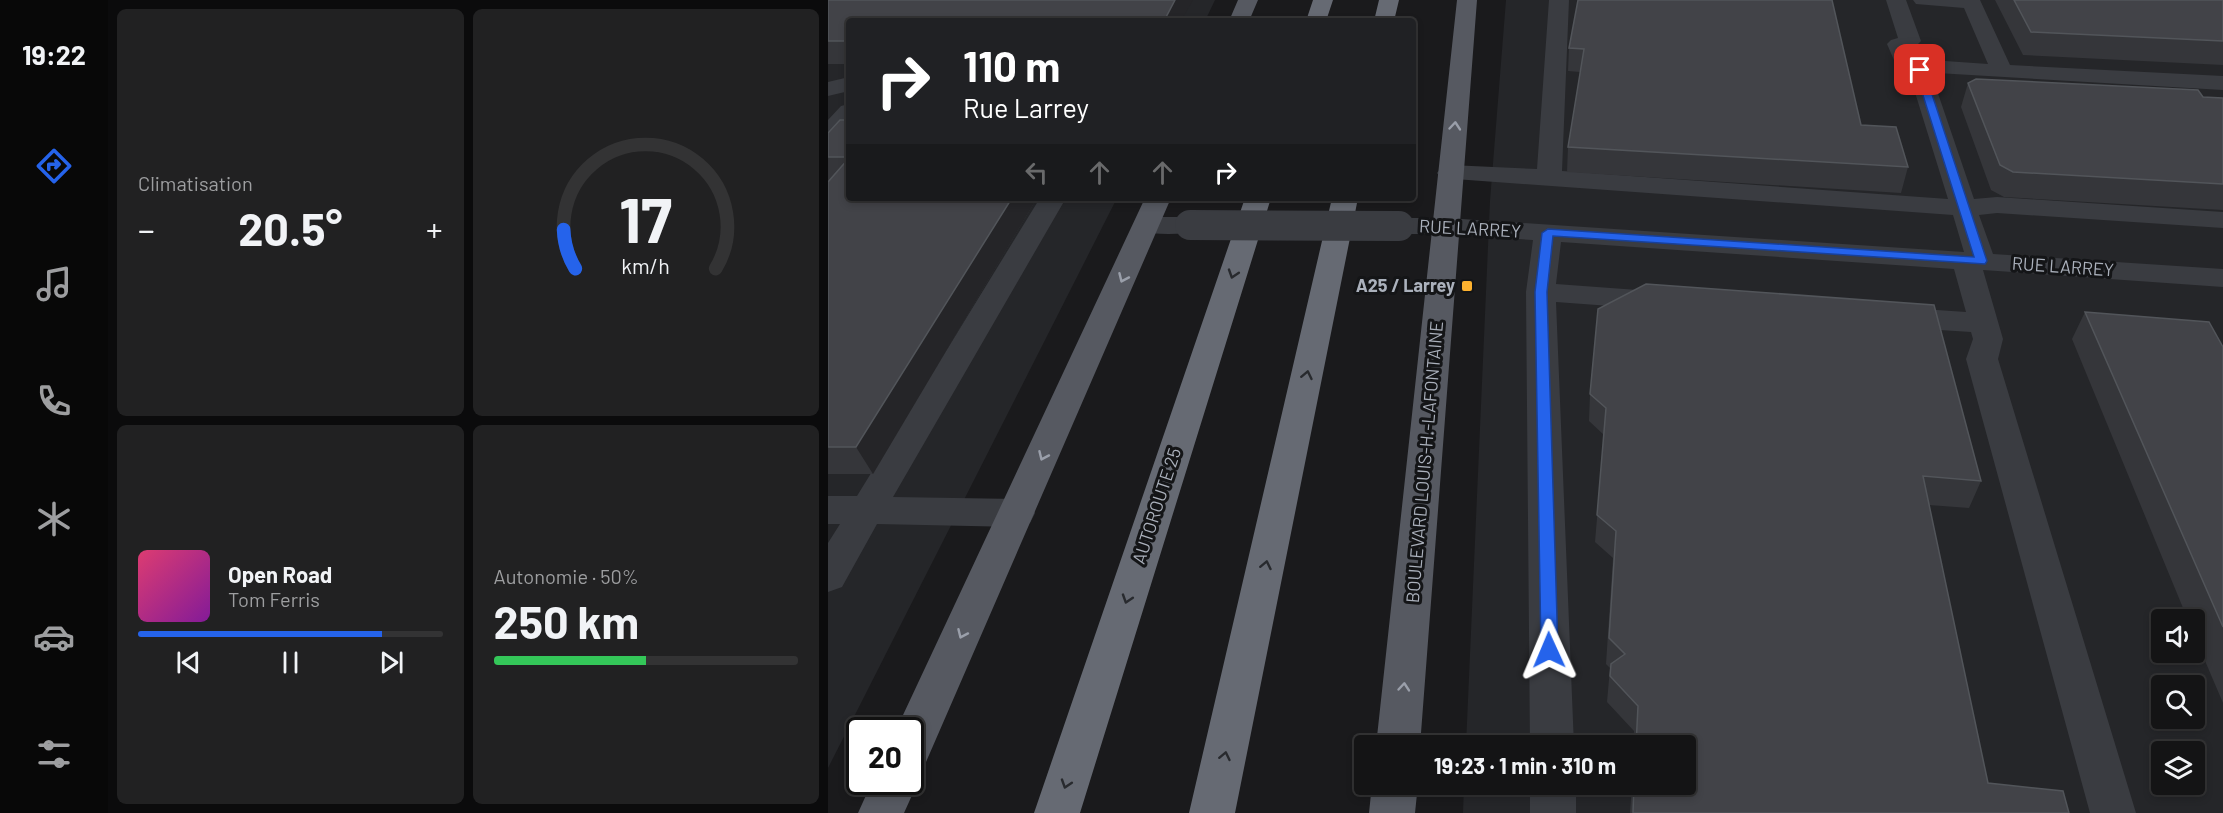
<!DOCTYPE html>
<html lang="fr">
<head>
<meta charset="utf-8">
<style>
  body { margin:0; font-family:Barlow,sans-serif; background:#212122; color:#f1f3f6; height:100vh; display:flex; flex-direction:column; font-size:22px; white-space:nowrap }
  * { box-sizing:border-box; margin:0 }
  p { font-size:20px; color:#9d9ea0 }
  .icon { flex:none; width:33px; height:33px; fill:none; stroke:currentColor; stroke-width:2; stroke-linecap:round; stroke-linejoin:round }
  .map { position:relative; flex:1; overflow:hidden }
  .side { display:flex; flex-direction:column; gap:9px; padding:9px; background:#0b0b0c; width:720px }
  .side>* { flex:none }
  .top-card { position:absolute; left:18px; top:18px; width:570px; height:183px; border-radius:6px; box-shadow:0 3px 9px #0003,0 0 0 2px #333334; background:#202124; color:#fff; overflow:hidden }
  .fabs { position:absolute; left:1323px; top:609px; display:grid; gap:12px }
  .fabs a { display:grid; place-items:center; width:54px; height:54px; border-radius:6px; background:#141415; box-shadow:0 3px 9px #0003,0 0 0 2px #333334; font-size:30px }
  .speed { position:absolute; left:18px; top:717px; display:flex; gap:12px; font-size:30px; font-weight:700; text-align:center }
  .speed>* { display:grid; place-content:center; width:78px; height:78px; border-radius:50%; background:#141415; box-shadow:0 3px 9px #0003,0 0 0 2px #333334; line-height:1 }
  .speed .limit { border:3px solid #111; border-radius:9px; background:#fff; color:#111 }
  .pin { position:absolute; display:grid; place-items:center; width:51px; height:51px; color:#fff; margin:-26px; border-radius:12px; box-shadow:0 3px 9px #0006 }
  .me { position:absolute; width:66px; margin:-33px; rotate:359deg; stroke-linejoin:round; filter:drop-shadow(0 0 4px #0008) }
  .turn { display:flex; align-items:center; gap:21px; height:126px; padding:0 18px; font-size:27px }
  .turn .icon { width:78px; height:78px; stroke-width:2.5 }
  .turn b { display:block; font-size:42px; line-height:51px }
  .lanes { display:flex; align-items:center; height:57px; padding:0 18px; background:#0003; justify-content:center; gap:30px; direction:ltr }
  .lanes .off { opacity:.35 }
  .big { font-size:45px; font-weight:700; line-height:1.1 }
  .side .tile { flex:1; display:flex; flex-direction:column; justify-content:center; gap:9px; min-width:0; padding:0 21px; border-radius:9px; background:#212122 }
  .side .dial { align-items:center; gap:0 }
  .dial svg { height:156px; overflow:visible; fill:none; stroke:#333334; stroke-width:7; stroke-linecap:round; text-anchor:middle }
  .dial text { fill:#f1f3f6; stroke:none }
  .song { display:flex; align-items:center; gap:18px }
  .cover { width:72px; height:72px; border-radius:9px; background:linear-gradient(135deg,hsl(340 70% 55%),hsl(290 70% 35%)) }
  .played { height:6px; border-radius:3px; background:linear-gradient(90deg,#2563eb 80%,#333334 80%) }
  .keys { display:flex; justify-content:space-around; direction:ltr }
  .heat { display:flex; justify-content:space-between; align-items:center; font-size:33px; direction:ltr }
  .charge { height:9px; border-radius:4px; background:linear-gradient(90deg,#34c759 50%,#333334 0) }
  .side .tiles { flex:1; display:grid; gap:9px; grid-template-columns:repeat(2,1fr) }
  .trip { position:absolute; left:526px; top:735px; width:342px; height:60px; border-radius:6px; background:#141415; box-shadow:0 3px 9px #0003,0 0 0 2px #333334; font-weight:700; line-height:60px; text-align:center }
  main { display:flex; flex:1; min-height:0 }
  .menu { display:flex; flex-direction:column; width:108px; justify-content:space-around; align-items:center; background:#080808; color:#9d9ea0 }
  .menu .icon { width:42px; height:42px }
  .menu .on { color:#2563eb }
  .menu b { font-size:27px; color:#f1f3f6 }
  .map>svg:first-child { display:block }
</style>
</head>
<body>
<main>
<nav class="menu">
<b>19:22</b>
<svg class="icon on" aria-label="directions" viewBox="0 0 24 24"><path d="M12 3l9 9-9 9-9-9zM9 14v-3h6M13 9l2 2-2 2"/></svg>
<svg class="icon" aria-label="music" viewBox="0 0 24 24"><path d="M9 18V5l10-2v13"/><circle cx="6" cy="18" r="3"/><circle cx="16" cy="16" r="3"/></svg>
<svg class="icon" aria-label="phone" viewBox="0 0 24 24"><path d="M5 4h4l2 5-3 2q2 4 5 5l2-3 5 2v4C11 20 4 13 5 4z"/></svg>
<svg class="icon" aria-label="climate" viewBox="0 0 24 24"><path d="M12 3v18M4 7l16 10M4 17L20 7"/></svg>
<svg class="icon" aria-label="car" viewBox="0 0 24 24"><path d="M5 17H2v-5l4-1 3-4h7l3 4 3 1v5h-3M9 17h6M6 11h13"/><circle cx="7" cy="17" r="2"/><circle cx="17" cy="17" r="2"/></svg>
<svg class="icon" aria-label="filters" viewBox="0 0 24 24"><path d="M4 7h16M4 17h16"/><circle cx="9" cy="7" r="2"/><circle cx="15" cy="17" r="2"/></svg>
</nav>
<section class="side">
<div class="tiles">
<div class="tile"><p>Climatisation</p>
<div class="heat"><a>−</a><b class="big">20.5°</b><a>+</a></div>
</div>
<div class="tile dial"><svg viewBox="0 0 100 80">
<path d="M14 69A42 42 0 1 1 86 69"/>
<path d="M14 69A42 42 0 0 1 8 49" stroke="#2563eb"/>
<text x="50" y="56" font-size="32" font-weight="700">17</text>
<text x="50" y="72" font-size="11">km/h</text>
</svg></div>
<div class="tile">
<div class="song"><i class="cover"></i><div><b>Open Road</b><p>Tom Ferris</p></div></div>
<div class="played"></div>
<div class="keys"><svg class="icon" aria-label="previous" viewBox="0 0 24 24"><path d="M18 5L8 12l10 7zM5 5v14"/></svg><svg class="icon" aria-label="pause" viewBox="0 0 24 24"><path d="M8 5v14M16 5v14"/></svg><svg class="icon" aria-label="next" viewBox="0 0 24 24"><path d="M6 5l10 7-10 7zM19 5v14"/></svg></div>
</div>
<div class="tile"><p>Autonomie · 50%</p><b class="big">250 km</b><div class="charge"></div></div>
</div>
</section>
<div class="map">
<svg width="1395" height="813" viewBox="0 0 1395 813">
  <rect width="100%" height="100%" fill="#1a1a1c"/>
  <path fill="#252629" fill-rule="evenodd" d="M0,0H387L377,21H21V198H289L0,768Z
    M678,0H1395V813H635L636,785L858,784V746L638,745L662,201ZM1334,620H1366V652H1334ZM1334,686H1366V718H1334ZM1334,752H1366V784H1334Z"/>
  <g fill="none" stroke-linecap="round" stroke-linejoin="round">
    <path fill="#3a3c41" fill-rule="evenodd" d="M721,0H741L734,171L1120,199L1081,73L1069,67L1059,44L1063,40L1070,38L1058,0H1078L1093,41L1089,45L1082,47C1088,61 1095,59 1102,70L1146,199L1169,197L1395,212V228L1169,213L1151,215L1165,254L1395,269V287L1155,270L1175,339L1170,359L1308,813H1262L1138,359L1145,339L1143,332L1065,327L1054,324L1050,317L1054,310L1065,307L1138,312L1126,269L733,242L728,284L837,292L847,294L852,301L847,308L837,310L728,302L746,746H702L698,292L705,240L618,234H571L561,232L557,226L561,220L571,218H618L1136,252L1125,215L613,178L609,173L613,168L622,165L709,169Z
      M1085,0H1152L1182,65L1395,76V90L1109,73L1106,68L1109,63L1117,61L1160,64L1136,8L1088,4Z
      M21,77V91L0,96V82Z
      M21,104V125L9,139L0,141V120L13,106Z
      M212,198H238L65,497L189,499L202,503L207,513L202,523L189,527L49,524L14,587L0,592V543L12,524H0V496H29Z
      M319,217H362L372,219L376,225L372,231C353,235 328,235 309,231L305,225L309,219Z
      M702,784H748V813H702Z"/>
    <path fill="#565961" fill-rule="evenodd" d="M410,0H430L421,21H401Z
      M629,0H649L592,746H548Z
      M317,198H343L98,762L83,768L90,782L76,813H30L44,782H82V730H68Z
      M544,784H590L587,813H541Z"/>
    <path fill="#666a73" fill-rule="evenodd" d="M485,0H505L498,21H478Z
      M551,0H571L566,21H546Z
      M417,198H443L252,813H206Z
      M504,198H530L407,813H361Z"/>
    <path stroke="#3a3c41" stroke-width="30" d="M362,225L571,226"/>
  </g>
  <path fill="#35363a" d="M0,0L21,21V64H0Z
    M750,0L1033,125L1080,167L1073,193L739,172L740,147L752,72L740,71L741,48Z
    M1167,0H1395V65L1195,55Z
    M1140,83L1395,98V210L1176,197L1163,190L1133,107Z
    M21,120V198H209L45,474H0V133Z
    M1257,312L1395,347V703L1366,635V620H1360L1244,339Z
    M762,394L1153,481L1141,508L1101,505L1160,783L1241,813H802L804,784H858V746H805L806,731L779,702L782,668L778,664L785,558L767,542L776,435L761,421Z"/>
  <path fill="#252528" d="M347,0H365L353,21H336Z
    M184,198H209L45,474L28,447Z"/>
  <path fill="#424348" stroke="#52555a" stroke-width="1.5" d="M0,0H347L336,21H21V41H0Z
    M750,0H1004L1033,125L1068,127L1080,167L740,147L756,49L741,48Z
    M1186,0H1395V41L1203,32Z
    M1148,79L1370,90L1375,97L1395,98V184L1185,172L1172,165L1140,83Z
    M12,120H21V157H0V133Z
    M21,158V198H184L28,447H0V182Z
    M818,284L1106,305L1153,481L1095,476L1160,783L1235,791L1241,813H805L806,784H858V746H808L810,706L782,676L783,664L797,654L781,638L788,531L769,515L778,408L762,394L770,309Z
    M1257,312L1381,322L1395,347V627Z"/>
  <defs><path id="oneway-chevron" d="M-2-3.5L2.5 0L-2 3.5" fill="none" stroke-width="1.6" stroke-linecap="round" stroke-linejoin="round" transform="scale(1.5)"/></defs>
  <g stroke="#9a9faa">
    <use href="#oneway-chevron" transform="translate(627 126) rotate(-85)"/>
    <use href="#oneway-chevron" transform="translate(295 278) rotate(114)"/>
    <use href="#oneway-chevron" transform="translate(215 456) rotate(114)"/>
    <use href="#oneway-chevron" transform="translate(134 634) rotate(114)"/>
    <use href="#oneway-chevron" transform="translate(576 687) rotate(-85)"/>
  </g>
  <g stroke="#282a2e">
    <use href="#oneway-chevron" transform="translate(405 274) rotate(108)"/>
    <use href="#oneway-chevron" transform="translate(479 375) rotate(-78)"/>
    <use href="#oneway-chevron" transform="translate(438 565) rotate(-78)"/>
    <use href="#oneway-chevron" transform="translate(299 599) rotate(108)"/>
    <use href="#oneway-chevron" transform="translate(397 756) rotate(-78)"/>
    <use href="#oneway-chevron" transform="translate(238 784) rotate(108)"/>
  </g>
  <path fill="#2563eb" stroke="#184099" stroke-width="1.5" d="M1092,67L1096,70L1159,261L1157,264L725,236L719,292L730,650L727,655L721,657L715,655L713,650L707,292L714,233L720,229L1146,257L1087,70Z"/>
  <rect fill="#feb22f" stroke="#141517" stroke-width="2" x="633" y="280" width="12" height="12" rx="3"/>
  <g text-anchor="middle" stroke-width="6" stroke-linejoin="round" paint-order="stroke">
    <g font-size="18" fill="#abb1bc" stroke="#141517">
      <text transform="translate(642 229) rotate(3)" y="6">RUE LARREY</text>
      <text transform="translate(1235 267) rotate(4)" y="6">RUE LARREY</text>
      <text transform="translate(597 462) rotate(-85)" y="6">BOULEVARD LOUIS-H.-LAFONTAINE</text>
      <text transform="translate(329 506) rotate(-72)" y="6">AUTOROUTE 25</text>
    </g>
    <g font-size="18" font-weight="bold" fill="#abb1bc" stroke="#141517" text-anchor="end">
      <text x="627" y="292">A25 / Larrey</text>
    </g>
  </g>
</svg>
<div class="fabs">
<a><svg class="icon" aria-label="sound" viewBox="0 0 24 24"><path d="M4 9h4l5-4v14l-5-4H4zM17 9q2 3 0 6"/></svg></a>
<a><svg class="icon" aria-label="search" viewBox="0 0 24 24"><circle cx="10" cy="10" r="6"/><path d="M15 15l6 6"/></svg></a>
<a><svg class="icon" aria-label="layers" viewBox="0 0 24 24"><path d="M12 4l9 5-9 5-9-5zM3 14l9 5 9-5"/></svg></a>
</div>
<div class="speed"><div class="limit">20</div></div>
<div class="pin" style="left:1092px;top:70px;background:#d93025"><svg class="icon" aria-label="arrive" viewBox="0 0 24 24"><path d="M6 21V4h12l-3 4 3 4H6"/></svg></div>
<svg class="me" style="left:721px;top:650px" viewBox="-20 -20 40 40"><path d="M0-17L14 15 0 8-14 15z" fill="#2563eb" stroke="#fff" stroke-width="4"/></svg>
<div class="trip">19:23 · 1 min · 310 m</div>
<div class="top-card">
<div class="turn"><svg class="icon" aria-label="right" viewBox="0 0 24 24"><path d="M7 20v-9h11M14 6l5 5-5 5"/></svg><div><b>110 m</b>Rue Larrey</div></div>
<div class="lanes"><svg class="icon off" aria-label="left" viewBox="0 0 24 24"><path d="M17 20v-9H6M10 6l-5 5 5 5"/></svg><svg class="icon off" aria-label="ahead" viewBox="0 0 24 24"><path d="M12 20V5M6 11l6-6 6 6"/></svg><svg class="icon off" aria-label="ahead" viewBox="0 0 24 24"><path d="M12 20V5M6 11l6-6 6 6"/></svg><svg class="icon" aria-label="right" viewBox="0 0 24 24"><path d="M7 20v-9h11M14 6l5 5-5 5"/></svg></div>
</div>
</div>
</main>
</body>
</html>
